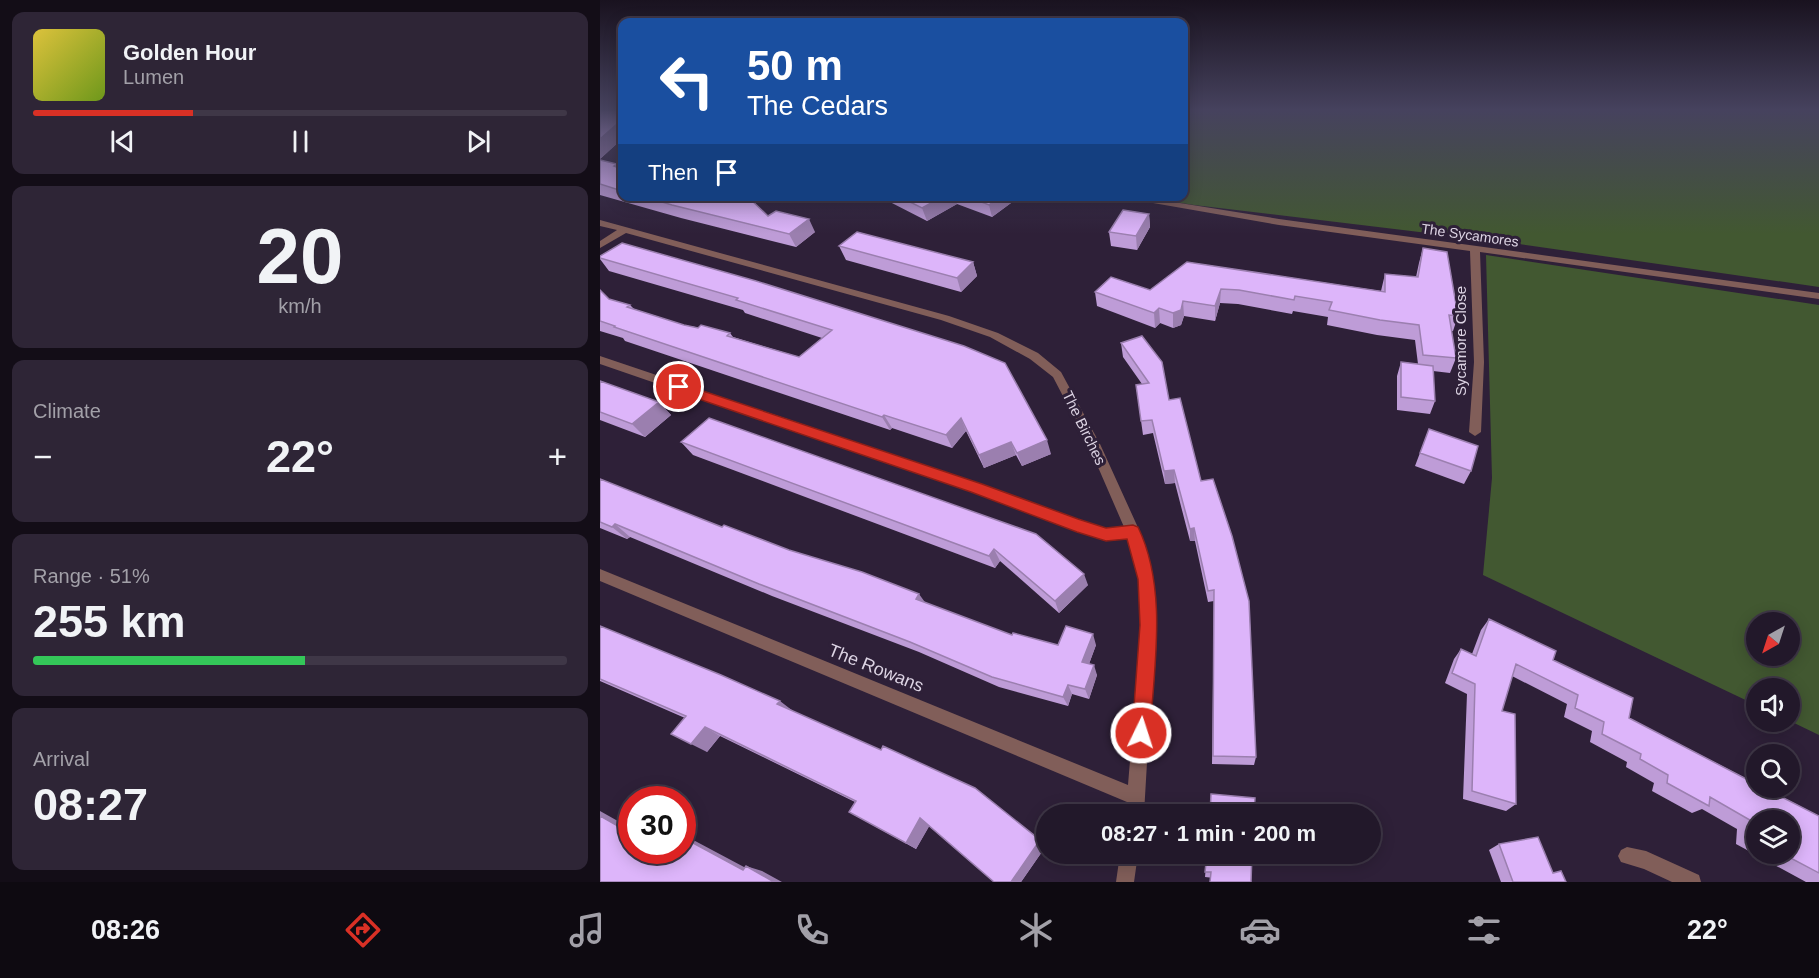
<!DOCTYPE html>
<html lang="en">
<head>
<meta charset="utf-8">
<style>
  body { margin:0; font-family:Arial,sans-serif; background:#2e2536; color:#f1f3f6; height:100vh; display:flex; flex-direction:column; font-size:22px; white-space:nowrap }
  * { box-sizing:border-box; margin:0 }
  p { font-size:20px; color:#a2a0a8 }
  .icon { flex:none; width:33px; height:33px; fill:none; stroke:currentColor; stroke-width:2; stroke-linecap:round; stroke-linejoin:round }
  .map { position:relative; flex:1; overflow:hidden }
  .sheet { display:flex; flex-direction:column; gap:12px; padding:12px; background:#130d17; width:600px }
  .sheet>* { flex:none }
  .guide { position:absolute; left:18px; top:18px; width:570px; height:183px; border-radius:12px; box-shadow:0 3px 15px #0003,0 0 0 2px #3f3747; background:#1a4fa0; color:#fff; overflow:hidden }
  .needle { width:39px; rotate:219deg }
  .tools { position:absolute; left:1146px; top:612px; display:grid; gap:12px }
  .tools a { display:grid; place-items:center; width:54px; height:54px; border-radius:50%; background:#22182a; box-shadow:0 3px 15px #0003,0 0 0 2px #3f3747; font-size:30px }
  .speed { position:absolute; left:18px; top:786px; display:flex; gap:12px; font-size:30px; font-weight:700; text-align:center }
  .speed>* { display:grid; place-content:center; width:78px; height:78px; border-radius:50%; background:#22182a; box-shadow:0 3px 15px #0003,0 0 0 2px #3f3747; line-height:1 }
  .speed .limit { border:9px solid #d22; background:#fff; color:#111 }
  .pin { position:absolute; display:grid; place-items:center; width:51px; height:51px; color:#fff; margin:-26px; border:3px solid #fff; border-radius:50%; box-shadow:0 2px 6px #0007 }
  .me { position:absolute; width:66px; margin:-33px; rotate:4deg; stroke-linejoin:round; filter:drop-shadow(0 0 4px #0008) }
  .turn { display:flex; align-items:center; gap:21px; height:126px; padding:0 30px; font-size:27px }
  .turn .icon { width:78px; height:78px; stroke-width:2.5 }
  .turn b { display:block; font-size:42px; line-height:51px }
  .then { display:flex; align-items:center; height:57px; padding:0 30px; background:#0003; gap:12px; font-size:22px }
  .big { font-size:45px; font-weight:700; line-height:1.1 }
  .sheet .widget { flex:1; display:flex; flex-direction:column; justify-content:center; gap:9px; min-width:0; padding:0 21px; border-radius:12px; background:#2e2536 }
  .sheet .dial { align-items:center; gap:0 }
  .dial b { font-size:78px; line-height:1 }
  .song { display:flex; align-items:center; gap:18px }
  .cover { width:72px; height:72px; border-radius:9px; background:linear-gradient(135deg,hsl(50 70% 55%),hsl(80 70% 35%)) }
  .played { height:6px; border-radius:3px; background:linear-gradient(90deg,#d93025 30%,#3f3747 30%) }
  .keys { display:flex; justify-content:space-around; direction:ltr }
  .heat { display:flex; justify-content:space-between; align-items:center; font-size:33px; direction:ltr }
  .charge { height:9px; border-radius:4px; background:linear-gradient(90deg,#34c759 51%,#3f3747 0) }
  .trip { position:absolute; left:436px; top:804px; width:345px; height:60px; border-radius:30px; background:#22182a; box-shadow:0 3px 15px #0003,0 0 0 2px #3f3747; font-weight:700; line-height:60px; text-align:center }
  .menu { display:flex; height:96px; justify-content:space-around; align-items:center; background:#0e0a11; color:#a2a0a8 }
  .menu .icon { width:42px; height:42px }
  .menu .current { color:#d93025 }
  .menu b { font-size:27px; color:#f1f3f6 }
  main { display:flex; flex:1; min-height:0 }
  .map>svg:first-child { display:block }
</style>
</head>
<body>
<main>
<section class="sheet">
<div class="widget">
<div class="song"><i class="cover"></i><div><b>Golden Hour</b><p>Lumen</p></div></div>
<div class="played"></div>
<div class="keys"><svg class="icon" aria-label="previous" viewBox="0 0 24 24"><path d="M18 5L8 12l10 7zM5 5v14"/></svg><svg class="icon" aria-label="pause" viewBox="0 0 24 24"><path d="M8 5v14M16 5v14"/></svg><svg class="icon" aria-label="next" viewBox="0 0 24 24"><path d="M6 5l10 7-10 7zM19 5v14"/></svg></div>
</div>
<div class="widget dial"><b>20</b><p>km/h</p></div>
<div class="widget"><p>Climate</p>
<div class="heat"><a>−</a><b class="big">22°</b><a>+</a></div>
</div>
<div class="widget"><p>Range · 51%</p><b class="big">255 km</b><div class="charge"></div></div>
<div class="widget"><p>Arrival</p><b class="big">08:27</b></div>
</section>
<div class="map">
<svg width="1219" height="882" viewBox="0 0 1219 882">
  <rect width="100%" height="100%" fill="#2e2038"/>
  <path fill="#425831" fill-rule="evenodd" d="M584,110H1219V287L919,244L594,205L544,197L584,196Z
    M886,255L1219,305V735L1190,721V688H1156V705L883,575L892,478ZM1190,622V656H1156V622Z"/>
  <g fill="none" stroke-linecap="round" stroke-linejoin="round">
    <path fill="#815e59" fill-rule="evenodd" d="M513,196H536L679,219L1219,293V299L880,252L884,362L881,432L875,436L869,432L874,362L870,251L679,225Z
      M0,220L349,316L398,333L438,353L461,372L500,444L540,532L553,579L555,625L544,814H526L527,802L0,581V569L528,785L541,625L539,579L528,538L506,540L477,531L372,492L0,364V356L380,484L478,520L506,528L524,527L488,444L453,377L430,359L390,337L341,320L26,233L0,248V241L17,230L0,226Z
      M1027,847L1046,851L1099,875L1101,882H1072L1044,869L1021,862L1018,856L1021,850Z
      M520,854H538L534,882H516Z"/>
  </g>
  <path fill="#be9cd7" fill-rule="evenodd" d="M22,110V139L0,159Z
    M0,160L17,164L20,168L22,169V196H147L168,216L215,232L196,247L81,218L0,195Z
    M286,196H410L411,203L392,217L357,204L327,221L288,201Z
    M549,214L550,227L537,250L511,246L509,232Z
    M239,246L373,262L377,276L361,292L246,260Z
    M823,248L858,316L853,331H851L856,358L850,373L833,371L835,401L830,414L797,410V376L801,362L818,364L815,340L777,335L727,325L728,317L693,311L692,314L638,304L620,303L615,321L584,316L581,325L573,328L560,323L555,328L497,306L495,292L550,290L587,262L781,291L785,274L816,277L819,263Z
    M0,256L156,281L451,454L422,466L416,455L384,468L366,431L352,448L292,428L290,430L25,341L23,338L0,331V290L9,299L30,305L34,309L84,325L130,333L133,337L199,357L222,338L145,313L143,310L9,271L0,259Z
    M521,343L569,400L656,757L654,765L612,764L614,601L608,602L595,541H590L575,483L565,484L553,433L543,435L536,385L542,384L523,357Z
    M0,381L59,402L71,415L45,437L0,420Z
    M109,418L488,585L459,613L400,561L395,568L93,455L81,442Z
    M829,429L871,471L864,484L815,466Z
    M0,479L122,527L412,635L458,645H496L489,664L497,675L489,699L472,694L468,706L399,687L319,652L172,596L30,537L27,539L0,528Z
    M889,619L953,660L1029,718L1219,816V882H1206L1136,844L1137,829L1102,809L1092,813L1052,791L1054,783L1026,767L1027,762L990,742L992,731L964,717L967,704L912,676L902,711L916,804L906,811L863,799L867,694L845,683L854,659L861,649L872,654L881,630ZM1156,820L1190,854H1156Z
    M0,626L193,711L440,840L446,846L421,882H394L329,826L316,849L249,812L255,802L120,736L107,752L85,718L0,681Z
    M899,844L953,873L966,882H901L889,850Z
    M607,854L651,882L605,877Z"/>
  <path fill="#9b7faf" d="M17,124L22,132V139L0,159V139Z
    M344,196H354L357,204L327,221L322,208Z
    M400,196H410L411,203L392,217L389,205Z
    M549,214L550,227L537,250L536,236Z
    M209,219L215,232L196,247L189,234Z
    M373,262L377,276L361,292L357,278Z
    M621,289L620,303L615,321V306Z
    M583,301L584,316L581,325L573,328V313Z
    M559,308L560,323L555,328L554,313Z
    M59,402L71,415L45,437L32,424Z
    M284,415L292,428L290,430L282,417Z
    M361,418L366,431L352,448L346,435Z
    M447,440L451,454L422,466L417,453Z
    M411,442L416,455L384,468L379,455Z
    M574,470L575,483L565,484L564,471Z
    M15,524L30,537L27,539L12,527Z
    M594,528L595,541H590V529Z
    M394,549L400,561L395,568L389,556Z
    M484,574L488,585L459,613L455,601Z
    M319,594L327,605L316,599Z
    M493,634L496,645L486,672L482,662Z
    M494,665L497,675L489,699L485,689Z
    M468,685L472,694L468,706L463,697Z
    M180,701L193,711L177,704Z
    M105,727L120,736L107,752L91,744Z
    M0,811L32,829V834L0,816Z
    M320,818L330,825L316,849L306,843Z
    M82,834L159,875L143,870L82,837Z
    M440,840L446,846L421,882H411Z
    M146,866L162,871L182,882H174Z"/>
  <path fill="#ddb5fa" stroke="#9b7faf" stroke-width="1.5" d="M0,110H22V125L17,124L0,139Z
    M0,160L17,164L14,166L22,169V191L0,184Z
    M42,196H147L168,216L176,211L209,219L189,234L72,205Z
    M298,196H344L322,208Z
    M366,196H400L389,205Z
    M523,210L549,214L536,236L509,232Z
    M257,232L373,262L357,278L239,246Z
    M22,243L156,281L364,346L405,363L447,440L417,453L411,442L379,455L361,418L346,435L284,415L282,417L14,327L15,326L0,321V290L9,299L30,305L27,307L84,325L98,328L101,325L130,333L127,336L199,357L232,330L136,300L138,298L0,258V256Z
    M823,248L847,252L858,316L849,315L856,358L823,355L819,325L780,320L729,310L732,302L695,296L694,300L639,290L621,289L615,306L583,301L581,310L573,313L559,308L554,313L495,292L511,277L550,290L587,262L785,292V274L818,277Z
    M542,336L562,362L569,400L580,398L601,481L613,479L632,536L649,601L656,757L613,756L614,590L608,591L594,528L590,529L574,470L564,471L552,420L541,421L536,385L549,383L521,343Z
    M801,362L833,366L835,401L801,397Z
    M0,381L59,402L32,424L0,412Z
    M109,418L436,534L484,574L455,601L394,549L389,556L81,442Z
    M829,429L878,446L871,471L820,453Z
    M0,479L122,527L124,525L189,550L262,572L319,594L316,599L412,635L413,633L458,645L466,626L493,634L482,662L494,665L485,689L468,685L463,697L392,677L310,642L159,584L15,524L12,527L0,522Z
    M889,619L956,651L953,660L1033,698L1029,718L1156,784V788H1164L1219,816V873L1183,854H1190V820H1156V840L1154,838L1155,823L1110,797L1109,806L1067,783L1068,775L1040,759L1041,754L1002,734L1004,722L975,708L978,695L916,664L902,711L915,714L916,804L872,791L875,684L852,673L861,649L876,656Z
    M0,626L121,675L180,701L177,704L281,750L283,746L375,788L440,840L411,882H394L320,818L306,843L249,812L256,801L105,727L91,744L71,734L86,716L0,679Z
    M611,794L655,798L654,814H610Z
    M0,816L32,834V850H82V837L143,870L146,866L174,882H0Z
    M938,837L953,873L961,871L966,882H913L899,844Z
    M607,854H652L651,882H610L611,872H605Z"/>
  <linearGradient id="sky" x2="0" y2="1"><stop stop-color="#19121f"/><stop offset="0.47" stop-color="#46425e"/><stop offset="1" stop-color="#46425e" stop-opacity="0"/></linearGradient>
  <rect width="1219" height="234" fill="url(#sky)"/>
  <path fill="#d93025" stroke="#8d1f18" stroke-width="1.5" d="M79,383L382,484L478,519L506,528L533,525L538,527C568,589 554,667 550,733L548,739L541,742L535,739L532,733L540,625L538,579L527,539L506,541L477,532L371,492L75,391L73,387L75,384Z"/>
  <g text-anchor="middle" stroke-width="6" stroke-linejoin="round" paint-order="stroke">
    <g font-size="14" fill="#ddd4e4" stroke="#2e2038">
      <text transform="translate(870 235) rotate(8)" y="5">The Sycamores</text>
    </g>
    <g font-size="15" fill="#ddd4e4" stroke="#2e2038">
      <text transform="translate(861 341) rotate(-90)" y="5">Sycamore Close</text>
      <text transform="translate(484 428) rotate(64)" y="5">The Birches</text>
    </g>
    <g font-size="18" fill="#ddd4e4" stroke="#2e2038">
      <text transform="translate(276 668) rotate(22)" y="6">The Rowans</text>
    </g>
  </g>
</svg>
<div class="tools">
<a><svg class="needle" viewBox="-14 -14 28 28"><path d="M0-13l5 13h-10z" fill="#e53935"/><path d="M0 13l5-13h-10z" fill="#a2a0a8"/></svg></a>
<a><svg class="icon" aria-label="sound" viewBox="0 0 24 24"><path d="M4 9h4l5-4v14l-5-4H4zM17 9q2 3 0 6"/></svg></a>
<a><svg class="icon" aria-label="search" viewBox="0 0 24 24"><circle cx="10" cy="10" r="6"/><path d="M15 15l6 6"/></svg></a>
<a><svg class="icon" aria-label="layers" viewBox="0 0 24 24"><path d="M12 4l9 5-9 5-9-5zM3 14l9 5 9-5"/></svg></a>
</div>
<div class="speed"><div class="limit">30</div></div>
<div class="pin" style="left:79px;top:387px;background:#d93025"><svg class="icon" aria-label="arrive" viewBox="0 0 24 24"><path d="M6 21V4h12l-3 4 3 4H6"/></svg></div>
<svg class="me" style="left:541px;top:733px" viewBox="-20 -20 40 40"><circle r="17" fill="#d93025" stroke="#fff" stroke-width="3"/><path d="M0-11L8 9 0 5-8 9z" fill="#fff"/></svg>
<div class="trip">08:27 · 1 min · 200 m</div>
<div class="guide">
<div class="turn"><svg class="icon" aria-label="left" viewBox="0 0 24 24"><path d="M17 20v-9H6M10 6l-5 5 5 5"/></svg><div><b>50 m</b>The Cedars</div></div>
<div class="then">Then<svg class="icon" aria-label="arrive" viewBox="0 0 24 24"><path d="M6 21V4h12l-3 4 3 4H6"/></svg></div>
</div>
</div>
</main>
<nav class="menu">
<b>08:26</b>
<svg class="icon current" aria-label="directions" viewBox="0 0 24 24"><path d="M12 3l9 9-9 9-9-9zM9 14v-3h6M13 9l2 2-2 2"/></svg>
<svg class="icon" aria-label="music" viewBox="0 0 24 24"><path d="M9 18V5l10-2v13"/><circle cx="6" cy="18" r="3"/><circle cx="16" cy="16" r="3"/></svg>
<svg class="icon" aria-label="phone" viewBox="0 0 24 24"><path d="M5 4h4l2 5-3 2q2 4 5 5l2-3 5 2v4C11 20 4 13 5 4z"/></svg>
<svg class="icon" aria-label="climate" viewBox="0 0 24 24"><path d="M12 3v18M4 7l16 10M4 17L20 7"/></svg>
<svg class="icon" aria-label="car" viewBox="0 0 24 24"><path d="M5 17H2v-5l4-1 3-4h7l3 4 3 1v5h-3M9 17h6M6 11h13"/><circle cx="7" cy="17" r="2"/><circle cx="17" cy="17" r="2"/></svg>
<svg class="icon" aria-label="filters" viewBox="0 0 24 24"><path d="M4 7h16M4 17h16"/><circle cx="9" cy="7" r="2"/><circle cx="15" cy="17" r="2"/></svg>
<b>22°</b>
</nav>
</body>
</html>
